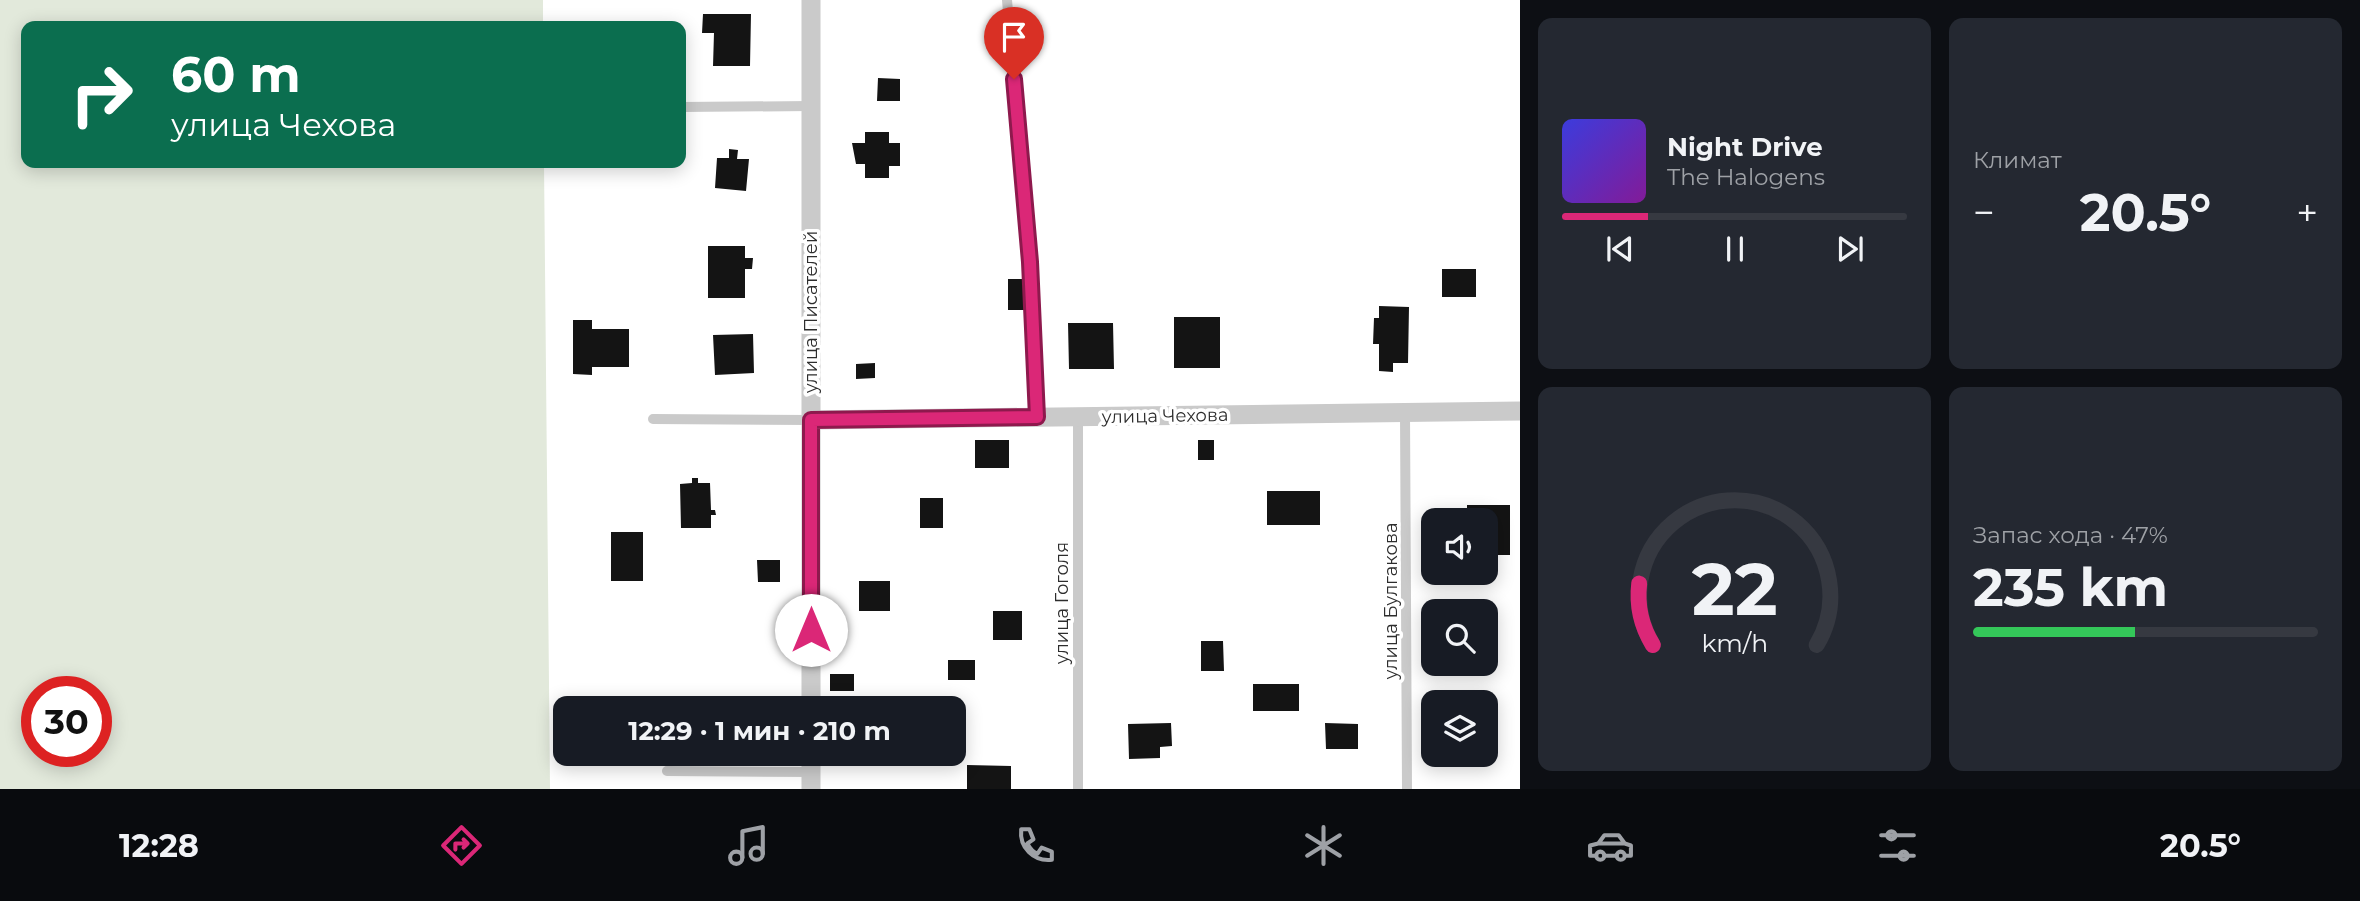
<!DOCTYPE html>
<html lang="ru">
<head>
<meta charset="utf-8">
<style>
  body { margin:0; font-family:Montserrat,sans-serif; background:#242831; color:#f1f3f6; height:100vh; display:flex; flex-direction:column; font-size:26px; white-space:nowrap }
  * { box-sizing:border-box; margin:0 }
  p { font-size:23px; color:#9ea1a6 }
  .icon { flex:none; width:38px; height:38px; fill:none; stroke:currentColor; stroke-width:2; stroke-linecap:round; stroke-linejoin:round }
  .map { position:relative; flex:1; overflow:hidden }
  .side { display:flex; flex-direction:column; gap:18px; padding:18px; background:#0d0f14; width:840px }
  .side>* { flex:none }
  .guide { position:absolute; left:21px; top:21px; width:665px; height:147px; border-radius:14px; box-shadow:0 4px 18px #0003; background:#0b6e4f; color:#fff; overflow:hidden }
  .fabs { position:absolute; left:1421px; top:508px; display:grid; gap:14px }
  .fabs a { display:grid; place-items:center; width:77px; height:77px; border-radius:14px; background:#171b24; box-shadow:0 4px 18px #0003; font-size:35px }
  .speed { position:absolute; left:21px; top:676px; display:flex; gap:14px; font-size:35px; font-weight:700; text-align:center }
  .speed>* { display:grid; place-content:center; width:91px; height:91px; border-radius:50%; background:#171b24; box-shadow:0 4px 18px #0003; line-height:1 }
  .speed .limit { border:10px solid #d22; background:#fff; color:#111 }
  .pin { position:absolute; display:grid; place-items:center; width:60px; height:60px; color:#fff; margin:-72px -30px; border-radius:50% 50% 50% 0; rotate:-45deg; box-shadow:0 0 7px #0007 }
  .pin .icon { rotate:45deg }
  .me { position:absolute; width:77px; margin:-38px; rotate:0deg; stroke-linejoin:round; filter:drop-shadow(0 0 5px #0008) }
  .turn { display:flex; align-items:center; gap:24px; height:147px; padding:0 35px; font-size:32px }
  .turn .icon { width:91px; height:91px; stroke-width:2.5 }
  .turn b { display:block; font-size:49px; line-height:60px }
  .big { font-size:52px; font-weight:700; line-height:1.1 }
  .side .widget { flex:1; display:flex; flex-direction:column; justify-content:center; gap:10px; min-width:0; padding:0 24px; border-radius:14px; background:#242831 }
  .side .dial { align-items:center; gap:0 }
  .dial svg { height:182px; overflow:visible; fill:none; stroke:#363941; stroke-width:7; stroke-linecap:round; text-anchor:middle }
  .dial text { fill:#f1f3f6; stroke:none }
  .song { display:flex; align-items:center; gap:21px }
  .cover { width:84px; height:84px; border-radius:10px; background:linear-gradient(135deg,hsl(240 70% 55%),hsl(290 70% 35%)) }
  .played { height:7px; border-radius:4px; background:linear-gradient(90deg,#db2777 25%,#363941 25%) }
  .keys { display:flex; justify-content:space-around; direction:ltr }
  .heat { display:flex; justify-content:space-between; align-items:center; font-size:38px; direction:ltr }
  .charge { height:10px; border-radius:5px; background:linear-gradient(90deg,#34c759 47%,#363941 0) }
  .side .tiles { flex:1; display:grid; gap:18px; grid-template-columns:repeat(2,1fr) }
  .trip { position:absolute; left:553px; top:696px; width:413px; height:70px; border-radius:14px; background:#171b24; box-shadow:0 4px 18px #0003; font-weight:700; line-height:70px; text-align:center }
  .dock { display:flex; height:112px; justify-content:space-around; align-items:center; background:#090b0e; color:#9ea1a6 }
  .dock .icon { width:49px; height:49px }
  .dock .on { color:#db2777 }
  .dock b { font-size:32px; color:#f1f3f6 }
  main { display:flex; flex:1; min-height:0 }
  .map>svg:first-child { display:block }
</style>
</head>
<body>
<main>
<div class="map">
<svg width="1520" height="789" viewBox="0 0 1520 789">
  <rect width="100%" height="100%" fill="#fff"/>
  <path fill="#e2e9db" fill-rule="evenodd" d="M0,0H543V26H26V163H544L550,789H0ZM96,691V751H37V691Z"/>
  <path fill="#141414" d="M703,14H751L750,66H713L714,33H702Z
    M878,78L900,79V101H877Z
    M865,132H889V143H900V166H889V178H865V164H856L852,143H865Z
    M729,149L738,150L737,159H749L746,191L715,188L717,158H729Z
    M708,246H745V258H753L752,269H745V298H708Z
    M1442,269H1476V297H1442Z
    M1008,279H1028V310H1008Z
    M1379,306L1409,307L1408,363H1393V372L1379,371V344H1373L1374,318H1379Z
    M1174,317H1220V368H1174Z
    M573,320H592V329H629V367H592V375L573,374Z
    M1068,323H1113L1114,369H1069Z
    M753,334L754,373L715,375L713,335Z
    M875,363V378L856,379V364Z
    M975,440H1009V468H975Z
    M1198,440H1214V460H1198Z
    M692,478H698V483H710L711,510H715L716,515H711V528H681L680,484L692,483Z
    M1267,491H1320V525H1267Z
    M920,498H943V528H920Z
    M1467,505H1510V555H1486V520H1467Z
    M611,532H643V581H611Z
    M757,560H780V582H758Z
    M859,581H890V611H859Z
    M993,611H1022V640H993Z
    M1201,641H1223L1224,671H1201Z
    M948,660H975V680H948Z
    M830,674H854V691H830Z
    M1253,684H1299V711H1253Z
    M1171,723L1172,746L1160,747V758L1129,759L1128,724Z
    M1325,723L1358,724V749H1326Z
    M967,765L1011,766V789H967Z"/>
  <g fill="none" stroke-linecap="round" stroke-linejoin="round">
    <path stroke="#cacaca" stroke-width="10" d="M1007,0L1030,262L1037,417
      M681,107L811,106
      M1405,413L1407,789
      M653,419L811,420
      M667,771L811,772
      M1078,789V417"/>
    <path stroke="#cacaca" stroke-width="19" d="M811,0V709
      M811,420L1520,411
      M811,754V789"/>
  </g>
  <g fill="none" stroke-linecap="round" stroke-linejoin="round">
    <defs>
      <path id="route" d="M811,630V420L1037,417L1030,262L1014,79"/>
    </defs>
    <use href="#route" stroke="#8e194d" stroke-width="18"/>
    <use href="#route" stroke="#db2777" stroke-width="12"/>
  </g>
  <g text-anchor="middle" stroke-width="7" stroke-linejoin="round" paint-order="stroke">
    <g font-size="18" fill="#2d2d2d" stroke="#fff">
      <text transform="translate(811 312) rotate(-90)" y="6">улица Писателей</text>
      <text transform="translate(1165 416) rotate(-1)" y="6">улица Чехова</text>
      <text transform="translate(1391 601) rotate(-90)" y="6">улица Булгакова</text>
      <text transform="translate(1062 603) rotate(-90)" y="6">улица Гоголя</text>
    </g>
  </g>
</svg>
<div class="fabs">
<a><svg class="icon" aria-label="sound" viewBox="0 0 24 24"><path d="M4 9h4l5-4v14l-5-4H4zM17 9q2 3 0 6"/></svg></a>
<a><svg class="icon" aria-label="search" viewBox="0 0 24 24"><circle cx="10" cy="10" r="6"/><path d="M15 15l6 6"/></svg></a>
<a><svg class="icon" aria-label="layers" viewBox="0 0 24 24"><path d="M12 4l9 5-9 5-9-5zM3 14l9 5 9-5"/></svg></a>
</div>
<div class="speed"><div class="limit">30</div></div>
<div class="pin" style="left:1014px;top:79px;background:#d93025"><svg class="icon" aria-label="arrive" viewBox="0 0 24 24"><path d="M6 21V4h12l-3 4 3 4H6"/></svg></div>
<svg class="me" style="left:811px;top:630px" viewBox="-20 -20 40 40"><circle r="19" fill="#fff"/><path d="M0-13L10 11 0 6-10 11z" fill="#db2777"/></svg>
<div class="trip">12:29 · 1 мин · 210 m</div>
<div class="guide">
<div class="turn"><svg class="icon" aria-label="right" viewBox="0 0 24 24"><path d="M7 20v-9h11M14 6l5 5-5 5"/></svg><div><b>60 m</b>улица Чехова</div></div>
</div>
</div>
<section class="side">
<div class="tiles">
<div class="widget">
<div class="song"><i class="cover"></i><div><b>Night Drive</b><p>The Halogens</p></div></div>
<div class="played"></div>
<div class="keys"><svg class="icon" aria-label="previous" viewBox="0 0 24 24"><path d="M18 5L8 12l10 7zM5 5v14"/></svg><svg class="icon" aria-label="pause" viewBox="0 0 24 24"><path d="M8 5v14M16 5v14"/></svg><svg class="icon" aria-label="next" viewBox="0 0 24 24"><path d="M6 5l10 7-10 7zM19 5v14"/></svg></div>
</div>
<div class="widget"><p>Климат</p>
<div class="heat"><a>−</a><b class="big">20.5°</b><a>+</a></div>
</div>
<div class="widget dial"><svg viewBox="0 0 100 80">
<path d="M14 69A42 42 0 1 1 86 69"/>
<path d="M14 69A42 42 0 0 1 8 42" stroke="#db2777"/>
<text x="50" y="56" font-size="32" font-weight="700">22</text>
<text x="50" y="72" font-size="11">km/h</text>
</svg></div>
<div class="widget"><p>Запас хода · 47%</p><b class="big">235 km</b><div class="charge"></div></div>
</div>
</section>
</main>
<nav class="dock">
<b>12:28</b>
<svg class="icon on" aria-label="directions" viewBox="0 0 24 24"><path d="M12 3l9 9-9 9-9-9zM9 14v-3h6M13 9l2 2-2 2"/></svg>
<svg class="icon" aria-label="music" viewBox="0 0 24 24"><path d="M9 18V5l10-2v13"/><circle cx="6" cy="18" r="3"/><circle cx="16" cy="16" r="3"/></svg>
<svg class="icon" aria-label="phone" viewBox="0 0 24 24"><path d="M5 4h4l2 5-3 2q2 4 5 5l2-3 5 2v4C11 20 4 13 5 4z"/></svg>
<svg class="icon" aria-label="climate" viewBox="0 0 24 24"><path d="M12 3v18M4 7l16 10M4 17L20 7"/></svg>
<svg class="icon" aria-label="car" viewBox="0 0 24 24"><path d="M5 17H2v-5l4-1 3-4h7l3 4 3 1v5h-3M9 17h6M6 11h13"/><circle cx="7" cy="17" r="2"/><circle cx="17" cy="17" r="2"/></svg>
<svg class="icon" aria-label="filters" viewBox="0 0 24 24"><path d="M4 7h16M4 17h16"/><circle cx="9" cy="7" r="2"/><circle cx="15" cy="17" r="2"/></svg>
<b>20.5°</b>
</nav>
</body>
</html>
